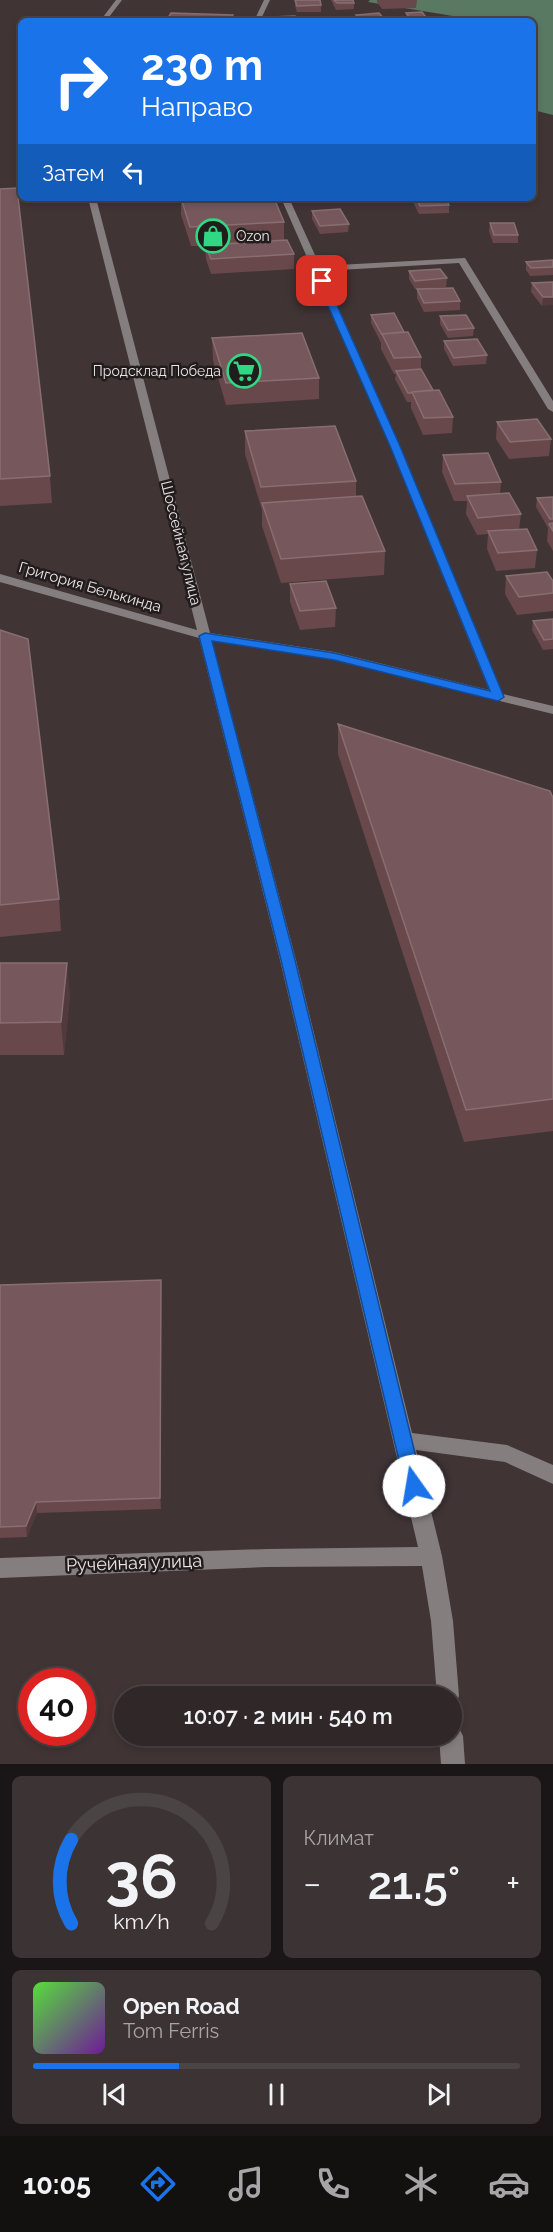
<!DOCTYPE html>
<html lang="ru">
<head>
<meta charset="utf-8">
<style>
  body { margin:0; font-family:Raleway,sans-serif; background:#3c3334; color:#f1f3f6; height:100vh; display:flex; flex-direction:column; font-size:22px; white-space:nowrap }
  * { box-sizing:border-box; margin:0 }
  p { font-size:20px; color:#a8a5a8 }
  .icon { flex:none; width:33px; height:33px; fill:none; stroke:currentColor; stroke-width:2; stroke-linecap:round; stroke-linejoin:round }
  .map { position:relative; height:1764px; overflow:hidden }
  .sheet { display:flex; flex-direction:column; gap:12px; padding:12px; background:#1a1516; flex:1 }
  .sheet>* { flex:none }
  .top-card { position:absolute; left:18px; top:18px; width:518px; height:183px; border-radius:9px; box-shadow:0 3px 9px #0003,0 0 0 2px #4b4445; background:#1a73e8; color:#fff; overflow:hidden }
  .speed { position:absolute; left:18px; top:1668px; display:flex; gap:12px; font-size:30px; font-weight:700; text-align:center }
  .speed>* { display:grid; place-content:center; width:78px; height:78px; border-radius:50%; background:#302728; box-shadow:0 3px 9px #0003,0 0 0 2px #4b4445; line-height:1 }
  .speed .limit { border:9px solid #d22; background:#fff; color:#111 }
  .pin { position:absolute; display:grid; place-items:center; width:51px; height:51px; color:#fff; margin:-26px; border-radius:12px; box-shadow:0 3px 9px #0006 }
  .me { position:absolute; width:66px; margin:-33px; rotate:347deg; stroke-linejoin:round; filter:drop-shadow(0 0 4px #0008) }
  .turn { display:flex; align-items:center; gap:21px; height:126px; padding:0 24px; font-size:27px }
  .turn .icon { width:78px; height:78px; stroke-width:2.5 }
  .turn b { display:block; font-size:42px; line-height:51px }
  .then { display:flex; align-items:center; height:57px; padding:0 24px; background:#0003; gap:12px; font-size:22px }
  .big { font-size:45px; font-weight:600; line-height:1.1 }
  .sheet .card { flex:1; display:flex; flex-direction:column; justify-content:center; gap:9px; min-width:0; padding:0 21px; border-radius:9px; background:#3c3334 }
  .sheet .dial { align-items:center; gap:0 }
  .dial svg { height:156px; overflow:visible; fill:none; stroke:#4b4445; stroke-width:7; stroke-linecap:round; text-anchor:middle }
  .dial text { fill:#f1f3f6; stroke:none }
  .song { display:flex; align-items:center; gap:18px }
  .cover { width:72px; height:72px; border-radius:9px; background:linear-gradient(135deg,hsl(110 70% 55%),hsl(280 70% 35%)) }
  .played { height:6px; border-radius:3px; background:linear-gradient(90deg,#1a73e8 30%,#4b4445 30%) }
  .keys { display:flex; justify-content:space-around; direction:ltr }
  .heat { display:flex; justify-content:space-between; align-items:center; font-size:33px; direction:ltr }
  .sheet .tiles { flex:1; display:grid; gap:12px; grid-template-columns:1fr 1fr }
  .card:last-child { grid-column:span 2 }
  .trip { position:absolute; left:114px; top:1686px; width:348px; height:60px; border-radius:30px; background:#302728; box-shadow:0 3px 9px #0003,0 0 0 2px #4b4445; font-weight:600; line-height:60px; text-align:center }
  .tabs { display:flex; height:96px; justify-content:space-around; align-items:center; background:#131010; color:#a8a5a8 }
  .tabs .icon { width:42px; height:42px }
  .tabs .current { color:#1a73e8 }
  .tabs b { font-size:27px; color:#f1f3f6 }
  .map>svg:first-child { display:block }
</style>
</head>
<body>
<div class="map">
<svg width="553" height="1764" viewBox="0 0 553 1764">
  <rect width="100%" height="100%" fill="#403435"/>
  <path fill="#597963" d="M370,0H553V115L533,110L532,21H483L368,2Z"/>
  <g fill="none" stroke-linecap="round" stroke-linejoin="round">
    <path fill="#857e7f" fill-rule="evenodd" d="M116,0H122L106,21H100Z
      M264,0H270L260,21H254Z
      M88,198H96L210,633L334,652L489,690L390,446L281,198H289L320,266L465,258L553,401V412L548,409L459,263L322,271L400,446L503,694L553,706V714L334,660L212,641L296,960L412,1433L507,1445L553,1465V1484L505,1462L416,1450L442,1556L453,1621L459,1696L456,1704L452,1705V1696H437L431,1621L422,1566L267,1567L0,1578V1558L267,1549L418,1547L280,960L199,638L0,582V574L197,630Z
      M452,1725L459,1728L463,1736L465,1764H441L439,1736H452Z"/>
  </g>
  <path fill="#68484b" d="M295,0L321,5V12H297L295,6Z
    M331,0H353L354,3V9L336,10Z
    M377,0H417L416,8L382,9L377,2Z
    M406,13L426,17L425,21H407L406,19Z
    M356,15L385,21H356Z
    M0,189L50,476L52,503L0,506Z
    M181,198H274L284,222V240L294,254V269L211,274L206,259L205,246H191L181,215Z
    M413,198L449,205V213L419,214L413,202Z
    M312,211L349,224L348,232L320,234L312,219Z
    M490,223L518,235V243H493L489,231Z
    M553,260V275L530,276L526,270V262Z
    M409,271L447,278L446,287L415,289L409,279Z
    M553,282L542,306L531,292L532,283Z
    M417,289L460,301V310L424,312L417,298Z
    M371,315L404,332L421,357V369L433,390L453,417L452,433L423,435L411,408V402H407L395,379L396,374H394L381,349V343L371,323Z
    M440,316L474,328L473,336L448,338L440,324Z
    M212,338L319,378V399L226,405L213,360Z
    M444,341L487,355L486,364L453,366L444,349Z
    M497,422L551,439L549,456L509,459L496,439Z
    M245,431L356,481V496L385,551L384,575L281,583L262,526V510L245,454Z
    M443,455L501,482L500,494L521,514L519,530L537,550L535,568L496,571L487,549L488,534L477,535L466,514L467,501H454L442,472Z
    M553,497V551L547,541L548,528L536,507L537,498Z
    M506,576L553,581V611L517,615L505,594Z
    M290,584L336,608L335,627L300,630L290,602Z
    M553,619V649L543,650L532,630L533,621Z
    M0,630L59,899L61,931L0,937Z
    M338,724L553,798V1131L464,1142L338,754Z
    M0,963L70,994L64,1055H0Z
    M0,1285L161,1291V1509L37,1513L27,1537L0,1538Z"/>
  <path fill="#52393c" d="M543,297H553V305L542,306Z
    M67,963L70,994L64,1055L61,1022Z
    M161,1280V1509L160,1498Z
    M36,1502L37,1513L27,1537L26,1526Z"/>
  <path fill="#76585c" stroke="#886e71" stroke-width="1.5" d="M295,0H320L321,5L297,6Z
    M334,0H353L354,3H337Z
    M422,12L426,17L410,18L406,13Z
    M171,13L233,15L230,21H166Z
    M379,13L385,20L362,21L356,15Z
    M295,16L297,21H274L272,17Z
    M17,188L50,476L0,479V189Z
    M181,198H274L284,222L190,227Z
    M416,198H445L449,205L420,206Z
    M340,209L349,224L320,226L312,211Z
    M490,223H514L518,235H494Z
    M287,240L294,254L211,259L205,245Z
    M553,260V267L531,268L526,262Z
    M440,269L447,278L415,281L409,271Z
    M553,282V297H543L532,283Z
    M453,288L460,301L424,303L417,289Z
    M394,313L404,332L382,334V335L371,315Z
    M466,315L474,328L448,330L440,316Z
    M408,332L421,357L394,358L382,334Z
    M302,333L319,378L226,383L212,338Z
    M477,339L487,355L454,358L444,341Z
    M421,369L433,390L412,392V393H408L396,371Z
    M439,390L453,417L424,418L412,392Z
    M537,419L551,439L510,442L497,422Z
    M335,426L356,481L261,487L245,431Z
    M488,453L501,482L455,484L443,455Z
    M509,493L521,514L478,518L467,496Z
    M362,496L385,551L281,559L262,503Z
    M553,497V519H550L537,498Z
    M553,523V531L549,524Z
    M527,529L537,550L498,553L488,531Z
    M547,572L553,581V593L519,597L506,576Z
    M326,581L336,608L300,611L290,584Z
    M553,619V639L544,640L533,621Z
    M0,630L28,639L59,899L0,905Z
    M338,724L550,791L553,798V1099L466,1110Z
    M0,963H67L61,1022L0,1023Z
    M161,1280L160,1498L36,1502L26,1526L0,1527V1285Z"/>
  <path fill="#1a73e8" stroke="#114b97" stroke-width="1.5" d="M322,279L326,281L400,446L504,697L498,701L334,660L212,641L295,960L423,1486L421,1492L414,1494L407,1492L405,1486L281,960L199,636L205,633L334,653L490,691L390,446L317,281Z"/>
  <defs>
    <symbol id="shop-ring" viewBox="-11 -11 22 22"><circle r="9.5" fill="#221d1d" stroke="#30d883" stroke-width="1.5"/><path d="M-5-2.5h2.3a2.7 3.5 0 0 1 5.4 0H5L5.5 6h-11ZM-1.5-2.5h3a1.5 2.3 0 0 0-3 0Z" fill="#30d883"/></symbol>
    <symbol id="supermarket-ring" viewBox="-11 -11 22 22"><circle r="9.5" fill="#221d1d" stroke="#30d883" stroke-width="1.5"/><path d="M-6-5.5h2.5l.6 2H6L4.5 2H-2.5L-4.4-4H-6ZM-1.5 3.2a1.3 1.3 0 1 0 .1 0ZM3 3.2a1.3 1.3 0 1 0 .1 0Z" fill="#30d883"/></symbol>
  </defs>
  <g fill-rule="evenodd">
    <use href="#shop-ring" x="194" y="217" width="38" height="38"/>
    <use href="#supermarket-ring" x="225" y="352" width="38" height="38"/>
  </g>
  <g text-anchor="middle" stroke-width="5" stroke-linejoin="round" paint-order="stroke">
    <g font-size="14" fill="#ebe3e4" stroke="#221d1d" text-anchor="start">
      <text x="236" y="241">Ozon</text>
      <text x="221" y="376" text-anchor="end">Продсклад Победа</text>
    </g>
    <g font-size="15" fill="#ebe3e4" stroke="#221d1d">
      <text transform="translate(181 543) rotate(76)" y="5">Шоссейная улица</text>
      <text transform="translate(90 587) rotate(16)" y="5">Григория Белькинда</text>
    </g>
    <g font-size="18" fill="#ebe3e4" stroke="#221d1d">
      <text transform="translate(134 1563) rotate(-2)" y="6">Ручейная улица</text>
    </g>
  </g>
</svg>
<div class="speed"><div class="limit">40</div></div>
<div class="pin" style="left:322px;top:281px;background:#d93025"><svg class="icon" aria-label="arrive" viewBox="0 0 24 24"><path d="M6 21V4h12l-3 4 3 4H6"/></svg></div>
<svg class="me" style="left:414px;top:1486px" viewBox="-20 -20 40 40"><circle r="19" fill="#fff"/><path d="M0-13L10 11 0 6-10 11z" fill="#1a73e8"/></svg>
<div class="trip">10:07 · 2 мин · 540 m</div>
<div class="top-card">
<div class="turn"><svg class="icon" aria-label="right" viewBox="0 0 24 24"><path d="M7 20v-9h11M14 6l5 5-5 5"/></svg><div><b>230 m</b>Направо</div></div>
<div class="then">Затем<svg class="icon" aria-label="left" viewBox="0 0 24 24"><path d="M17 20v-9H6M10 6l-5 5 5 5"/></svg></div>
</div>
</div>
<section class="sheet">
<div class="tiles">
<div class="card dial"><svg viewBox="0 0 100 80">
<path d="M14 69A42 42 0 1 1 86 69"/>
<path d="M14 69A42 42 0 0 1 14 26" stroke="#1a73e8"/>
<text x="50" y="56" font-size="32" font-weight="700">36</text>
<text x="50" y="72" font-size="11">km/h</text>
</svg></div>
<div class="card"><p>Климат</p>
<div class="heat"><a>−</a><b class="big">21.5°</b><a>+</a></div>
</div>
<div class="card">
<div class="song"><i class="cover"></i><div><b>Open Road</b><p>Tom Ferris</p></div></div>
<div class="played"></div>
<div class="keys"><svg class="icon" aria-label="previous" viewBox="0 0 24 24"><path d="M18 5L8 12l10 7zM5 5v14"/></svg><svg class="icon" aria-label="pause" viewBox="0 0 24 24"><path d="M8 5v14M16 5v14"/></svg><svg class="icon" aria-label="next" viewBox="0 0 24 24"><path d="M6 5l10 7-10 7zM19 5v14"/></svg></div>
</div>
</div>
</section>
<nav class="tabs">
<b>10:05</b>
<svg class="icon current" aria-label="directions" viewBox="0 0 24 24"><path d="M12 3l9 9-9 9-9-9zM9 14v-3h6M13 9l2 2-2 2"/></svg>
<svg class="icon" aria-label="music" viewBox="0 0 24 24"><path d="M9 18V5l10-2v13"/><circle cx="6" cy="18" r="3"/><circle cx="16" cy="16" r="3"/></svg>
<svg class="icon" aria-label="phone" viewBox="0 0 24 24"><path d="M5 4h4l2 5-3 2q2 4 5 5l2-3 5 2v4C11 20 4 13 5 4z"/></svg>
<svg class="icon" aria-label="climate" viewBox="0 0 24 24"><path d="M12 3v18M4 7l16 10M4 17L20 7"/></svg>
<svg class="icon" aria-label="car" viewBox="0 0 24 24"><path d="M5 17H2v-5l4-1 3-4h7l3 4 3 1v5h-3M9 17h6M6 11h13"/><circle cx="7" cy="17" r="2"/><circle cx="17" cy="17" r="2"/></svg>
</nav>
</body>
</html>
